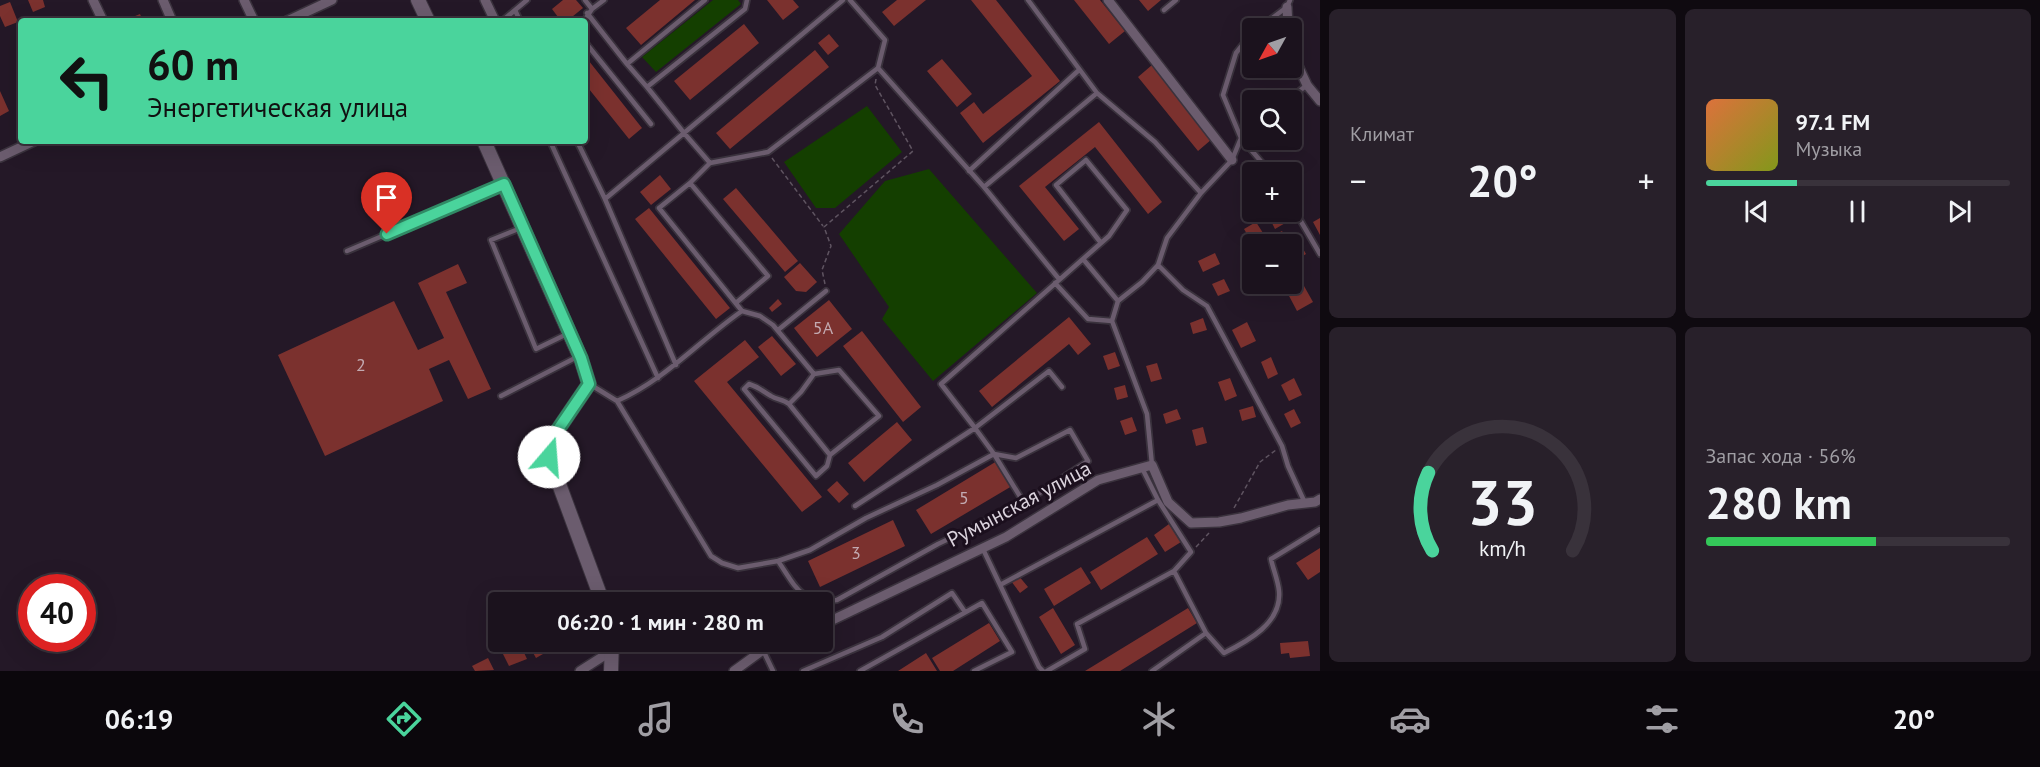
<!DOCTYPE html>
<html lang="ru">
<head>
<meta charset="utf-8">
<style>
  body { margin:0; font-family:"PT Sans",sans-serif; background:#28202a; color:#f1f3f6; height:100vh; display:flex; flex-direction:column; font-size:22px; white-space:nowrap }
  * { box-sizing:border-box; margin:0 }
  p { font-size:20px; color:#a09ea4 }
  .icon { flex:none; width:33px; height:33px; fill:none; stroke:currentColor; stroke-width:2; stroke-linecap:round; stroke-linejoin:round }
  .map { position:relative; flex:1; overflow:hidden }
  .drawer { display:flex; flex-direction:column; gap:9px; padding:9px; background:#0f0a10; width:720px }
  .drawer>* { flex:none }
  .hud { position:absolute; left:18px; top:18px; width:570px; height:126px; border-radius:6px; box-shadow:0 6px 24px #0002,0 0 0 2px #39323b; background:#4ad49c; color:#111; overflow:hidden }
  .needle { width:39px; rotate:230deg }
  .fabs { position:absolute; left:1242px; top:18px; display:grid; gap:12px }
  .fabs a { display:grid; place-items:center; width:60px; height:60px; border-radius:6px; background:#1b121d; box-shadow:0 6px 24px #0002,0 0 0 2px #39323b; font-size:30px }
  .speed { position:absolute; left:18px; top:574px; display:flex; gap:12px; font-size:30px; font-weight:700; text-align:center }
  .speed>* { display:grid; place-content:center; width:78px; height:78px; border-radius:50%; background:#1b121d; box-shadow:0 6px 24px #0002,0 0 0 2px #39323b; line-height:1 }
  .speed .limit { border:9px solid #d22; background:#fff; color:#111 }
  .pin { position:absolute; display:grid; place-items:center; width:51px; height:51px; color:#fff; margin:-62px -26px; border-radius:50% 50% 50% 0; rotate:-45deg; box-shadow:0 0 6px #0007 }
  .pin .icon { rotate:45deg }
  .me { position:absolute; width:66px; margin:-33px; rotate:18deg; stroke-linejoin:round; filter:drop-shadow(0 0 4px #0008) }
  .turn { display:flex; align-items:center; gap:21px; height:126px; padding:0 30px; font-size:27px }
  .turn .icon { width:78px; height:78px; stroke-width:2.5 }
  .turn b { display:block; font-size:42px; line-height:51px }
  .big { font-size:45px; font-weight:800; line-height:1.1 }
  .drawer .tile { flex:1; display:flex; flex-direction:column; justify-content:center; gap:9px; min-width:0; padding:0 21px; border-radius:9px; background:#28202a }
  .drawer .dial { align-items:center; gap:0 }
  .dial svg { height:156px; overflow:visible; fill:none; stroke:#39323b; stroke-width:7; stroke-linecap:round; text-anchor:middle }
  .dial text { fill:#f1f3f6; stroke:none }
  .song { display:flex; align-items:center; gap:18px }
  .cover { width:72px; height:72px; border-radius:9px; background:linear-gradient(135deg,hsl(20 70% 55%),hsl(70 70% 35%)) }
  .played { height:6px; border-radius:3px; background:linear-gradient(90deg,#4ad49c 30%,#39323b 30%) }
  .keys { display:flex; justify-content:space-around; direction:ltr }
  .heat { display:flex; justify-content:space-between; align-items:center; font-size:33px; direction:ltr }
  .charge { height:9px; border-radius:4px; background:linear-gradient(90deg,#34c759 56%,#39323b 0) }
  .drawer .tiles { flex:1; display:grid; gap:9px; grid-template-columns:repeat(2,1fr) }
  .trip { position:absolute; left:488px; top:592px; width:345px; height:60px; border-radius:6px; background:#1b121d; box-shadow:0 6px 24px #0002,0 0 0 2px #39323b; font-weight:800; line-height:60px; text-align:center }
  .tabs { display:flex; height:96px; justify-content:space-around; align-items:center; background:#0b070c; color:#a09ea4 }
  .tabs .icon { width:42px; height:42px }
  .tabs .on { color:#4ad49c }
  .tabs b { font-size:27px; color:#f1f3f6 }
  main { display:flex; flex:1; min-height:0 }
  .map>svg:first-child { display:block }
</style>
</head>
<body>
<main>
<div class="map">
<svg width="1320" height="671" viewBox="0 0 1320 671">
  <rect width="100%" height="100%" fill="#241827"/>
  <path fill="#143f00" d="M713,0H738L741,4L656,72L642,57Z
    M867,106L902,152L835,208H816L784,162Z
    M929,169L1037,293L933,381L882,319L889,307L839,234L885,181Z"/>
  <path fill="#7b312e" d="M28,0H43L45,7L33,12Z
    M563,0H576L583,8L567,21H561L552,9Z
    M660,0H695L641,45L626,28Z
    M767,0H793L799,7L783,20Z
    M897,0H926L894,26L882,12Z
    M971,0H996L1060,81L983,143L960,113L974,102L983,114L1032,76Z
    M1074,0H1100L1125,31L1109,44Z
    M1139,0H1161L1148,11Z
    M10,2L18,22L5,27L0,16V6Z
    M140,14L143,21H123Z
    M744,24L759,43L690,100L674,81Z
    M829,34L839,46L828,55L818,43Z
    M815,50L829,67L730,149L716,133Z
    M585,56L642,128L629,139L585,84Z
    M942,59L972,94L957,107L927,71Z
    M1152,65L1212,139L1198,151L1138,77Z
    M0,91L9,111L0,116Z
    M1099,122L1162,202L1148,214L1095,147L1045,187L1079,229L1064,241L1019,186Z
    M660,175L671,189L651,205L640,192Z
    M736,188L798,261L785,272L723,199Z
    M649,208L730,308L716,319L635,219Z
    M1269,212H1281L1287,222L1275,229L1267,213Z
    M1320,218V235L1313,222Z
    M1256,222L1263,233L1251,241L1244,229Z
    M1282,231L1287,240L1274,244L1270,237Z
    M1299,242L1306,254L1298,259L1292,246Z
    M1215,253L1220,264L1203,272L1198,261Z
    M800,263L817,282L806,292L796,291L784,277Z
    M458,264L467,283L446,292L491,389L468,399L449,360L429,369L443,401L325,456L278,355L394,301L418,350L444,338L418,283Z
    M1224,279L1230,291L1218,296L1212,284Z
    M1304,286L1313,302L1297,311L1288,294Z
    M778,299L782,304L772,312L769,308Z
    M829,300L852,329L817,357L794,328Z
    M1069,317L1091,344L1078,355L1069,344L992,407L979,391Z
    M1203,318L1207,330L1193,334L1190,323Z
    M1247,322L1256,341L1241,348L1232,330Z
    M862,331L921,407L903,422L843,346Z
    M772,336L796,364L781,376L758,347Z
    M745,340L759,357L727,382L822,497L802,512L694,381Z
    M1115,352L1120,366L1108,370L1103,356Z
    M1271,357L1278,374L1268,379L1261,362Z
    M1157,363L1162,379L1151,382L1146,366Z
    M1230,378L1237,396L1225,401L1218,382Z
    M1294,378L1302,395L1289,401L1281,385Z
    M1125,385L1128,397L1117,400L1114,388Z
    M1253,406L1256,417L1242,421L1239,410Z
    M1177,409L1181,419L1166,424L1163,414Z
    M1294,409L1301,423L1291,428L1284,414Z
    M1132,417L1137,431L1125,435L1120,421Z
    M897,422L912,440L864,482L848,463Z
    M1203,427L1207,443L1196,446L1192,430Z
    M997,461L1012,486L931,534L916,510Z
    M837,481L849,494L839,503L827,490Z
    M893,520L905,546L820,587L808,561Z
    M1169,524L1181,542L1165,552L1154,535Z
    M1147,537L1158,554L1101,590L1090,572Z
    M1320,548V572L1308,580L1296,563Z
    M1081,567L1091,583L1054,606L1044,589Z
    M1018,575L1028,587L1020,593L1011,581Z
    M1053,608L1075,645L1061,654L1039,617Z
    M1188,608L1197,623L1120,671H1085Z
    M989,623L1000,641L953,671H940L932,658Z
    M1308,641L1310,656L1290,658L1289,653L1281,654L1280,643Z
    M519,642L527,659L509,666L501,650Z
    M527,642H546L550,650L536,658Z
    M926,653L937,671H898Z
    M488,658L494,670L475,671L472,666Z"/>
  <g fill="none" stroke-linecap="round" stroke-linejoin="round">
    <defs>
      <path id="lane" d="M747,0L745,9L647,87L684,133L843,0
        M850,0L885,40L878,68L984,187L1059,279
        M1028,0L1097,93L1155,142L1201,193
        M592,9L604,0
        M515,10L520,21
        M1164,10L1176,0
        M587,13L627,64L705,0
        M502,21L527,0
        M584,21L592,9L585,0
        M1259,28L1287,7L1290,0
        M585,42L651,124
        M627,64L647,87
        M1288,100L1307,85
        M1252,129L1241,138L1270,172
        M550,141L658,378
        M577,141L605,199L676,365
        M710,163L768,152L878,68
        M969,171L1079,70
        M690,183L768,276L737,302
        M984,187L1097,93
        M605,199L684,133L710,163L690,183L659,208L742,311
        M1292,206L1320,254
        M521,228L491,240L536,349L567,334
        M347,251L502,185
        M1083,259L1118,301
        M1158,265L1183,290L1207,306L1282,446L1288,466L1305,503
        M1055,283L1088,319L1112,321L1118,301L1142,282L1158,265L1167,238L1201,193L1232,160L1241,138L1223,95L1236,53L1252,33
        M1112,321L1147,414L1152,465
        M778,330L826,291
        M814,374L839,370L879,416L830,455
        M591,385L617,401C665,380 700,340 742,311L760,316L773,325L814,374L801,392L789,404C783,399 777,400 771,396C762,391 759,387 749,384L744,389L816,476L827,466L830,455L789,404
        M1062,387L1049,371L975,428L941,384L1109,236L1127,210L1086,160L1056,185L1101,243
        M501,396L577,357
        M617,401L711,556L722,563L738,568L778,561L810,550L866,518L937,485L994,454L1024,503L938,544L837,600C800,604 796,587 778,561
        M1142,468L1158,500L1191,552L1174,571
        M855,506L975,428L994,454L1016,458L1070,430L1088,461L1024,503
        M982,547L1039,667L1043,671
        M1000,585L1158,500
        M794,603L800,594
        M1206,633L1224,653C1248,641 1282,623 1279,591C1278,580 1273,569 1271,559L1320,529
        M768,642L763,650L773,671
        M803,671L882,637L952,593L965,612
        M860,671L982,603L1012,652L974,671
        M1047,671L1085,649L1077,624L1174,571L1206,633L1152,671"/>
      <path id="street" d="M93,0L103,21
        M163,0L172,21
        M244,0L254,21
        M485,0L495,21
        M1108,0L1232,160
        M1287,7L1288,28
        M287,21L332,0
        M1292,53L1307,85L1320,101
        M0,157L34,141
        M822,625L1006,537L1098,480L1152,465L1168,502L1191,523L1219,522L1241,518L1288,505L1315,502L1320,499
        M580,671L613,650
        M734,671L763,650L784,642"/>
      <path id="secondary" d="M418,0L428,21
        M484,141L581,359L589,384L557,431L549,457L603,603
        M611,671L612,642"/>
    </defs>
    <use href="#lane" stroke="#3a323d" stroke-width="8"/>
    <use href="#street" stroke="#3a323d" stroke-width="12"/>
    <use href="#secondary" stroke="#3a323d" stroke-width="16"/>
    <path stroke="#5f5461" stroke-width="1.5" stroke-dasharray="4.5 3" stroke-linecap="butt" d="M772,158L823,226
      M825,284L822,270L831,246L824,227L913,151L875,85L876,79
      M1234,508L1260,462L1276,450
      M1196,547L1209,533"/>
    <use href="#lane" stroke="#6b5c6e" stroke-width="4.5"/>
    <use href="#street" stroke="#6b5c6e" stroke-width="9"/>
    <use href="#secondary" stroke="#6b5c6e" stroke-width="14"/>
  </g>
  <g fill="none" stroke-linecap="round" stroke-linejoin="round">
    <defs>
      <path id="route" d="M387,234L504,184L581,358L589,384L557,431L549,457"/>
    </defs>
    <use href="#route" stroke="#308a65" stroke-width="15"/>
    <use href="#route" stroke="#4ad49c" stroke-width="10"/>
  </g>
  <g text-anchor="middle" stroke-width="6" stroke-linejoin="round" paint-order="stroke">
    <g font-size="18" fill="#c3aab1">
      <text x="823" y="334">5А</text>
      <text x="361" y="371">2</text>
      <text x="964" y="504">5</text>
      <text x="856" y="559">3</text>
    </g>
    <g font-size="21" fill="#dbd3dd" stroke="#1b0f1d">
      <text transform="translate(1019 504) rotate(-28)" y="7">Румынская улица</text>
    </g>
  </g>
</svg>
<div class="fabs">
<a><svg class="needle" viewBox="-14 -14 28 28"><path d="M0-13l5 13h-10z" fill="#e53935"/><path d="M0 13l5-13h-10z" fill="#a09ea4"/></svg></a>
<a><svg class="icon" aria-label="search" viewBox="0 0 24 24"><circle cx="10" cy="10" r="6"/><path d="M15 15l6 6"/></svg></a>
<a>+</a>
<a>−</a>
</div>
<div class="speed"><div class="limit">40</div></div>
<div class="pin" style="left:387px;top:234px;background:#d93025"><svg class="icon" aria-label="arrive" viewBox="0 0 24 24"><path d="M6 21V4h12l-3 4 3 4H6"/></svg></div>
<svg class="me" style="left:549px;top:457px" viewBox="-20 -20 40 40"><circle r="19" fill="#fff"/><path d="M0-13L10 11 0 6-10 11z" fill="#4ad49c"/></svg>
<div class="trip">06:20 · 1 мин · 280 m</div>
<div class="hud">
<div class="turn"><svg class="icon" aria-label="left" viewBox="0 0 24 24"><path d="M17 20v-9H6M10 6l-5 5 5 5"/></svg><div><b>60 m</b>Энергетическая улица</div></div>
</div>
</div>
<section class="drawer">
<div class="tiles">
<div class="tile"><p>Климат</p>
<div class="heat"><a>−</a><b class="big">20°</b><a>+</a></div>
</div>
<div class="tile">
<div class="song"><i class="cover"></i><div><b>97.1 FM</b><p>Музыка</p></div></div>
<div class="played"></div>
<div class="keys"><svg class="icon" aria-label="previous" viewBox="0 0 24 24"><path d="M18 5L8 12l10 7zM5 5v14"/></svg><svg class="icon" aria-label="pause" viewBox="0 0 24 24"><path d="M8 5v14M16 5v14"/></svg><svg class="icon" aria-label="next" viewBox="0 0 24 24"><path d="M6 5l10 7-10 7zM19 5v14"/></svg></div>
</div>
<div class="tile dial"><svg viewBox="0 0 100 80">
<path d="M14 69A42 42 0 1 1 86 69"/>
<path d="M14 69A42 42 0 0 1 12 29" stroke="#4ad49c"/>
<text x="50" y="56" font-size="32" font-weight="700">33</text>
<text x="50" y="72" font-size="11">km/h</text>
</svg></div>
<div class="tile"><p>Запас хода · 56%</p><b class="big">280 km</b><div class="charge"></div></div>
</div>
</section>
</main>
<nav class="tabs">
<b>06:19</b>
<svg class="icon on" aria-label="directions" viewBox="0 0 24 24"><path d="M12 3l9 9-9 9-9-9zM9 14v-3h6M13 9l2 2-2 2"/></svg>
<svg class="icon" aria-label="music" viewBox="0 0 24 24"><path d="M9 18V5l10-2v13"/><circle cx="6" cy="18" r="3"/><circle cx="16" cy="16" r="3"/></svg>
<svg class="icon" aria-label="phone" viewBox="0 0 24 24"><path d="M5 4h4l2 5-3 2q2 4 5 5l2-3 5 2v4C11 20 4 13 5 4z"/></svg>
<svg class="icon" aria-label="climate" viewBox="0 0 24 24"><path d="M12 3v18M4 7l16 10M4 17L20 7"/></svg>
<svg class="icon" aria-label="car" viewBox="0 0 24 24"><path d="M5 17H2v-5l4-1 3-4h7l3 4 3 1v5h-3M9 17h6M6 11h13"/><circle cx="7" cy="17" r="2"/><circle cx="17" cy="17" r="2"/></svg>
<svg class="icon" aria-label="filters" viewBox="0 0 24 24"><path d="M4 7h16M4 17h16"/><circle cx="9" cy="7" r="2"/><circle cx="15" cy="17" r="2"/></svg>
<b>20°</b>
</nav>
</body>
</html>
